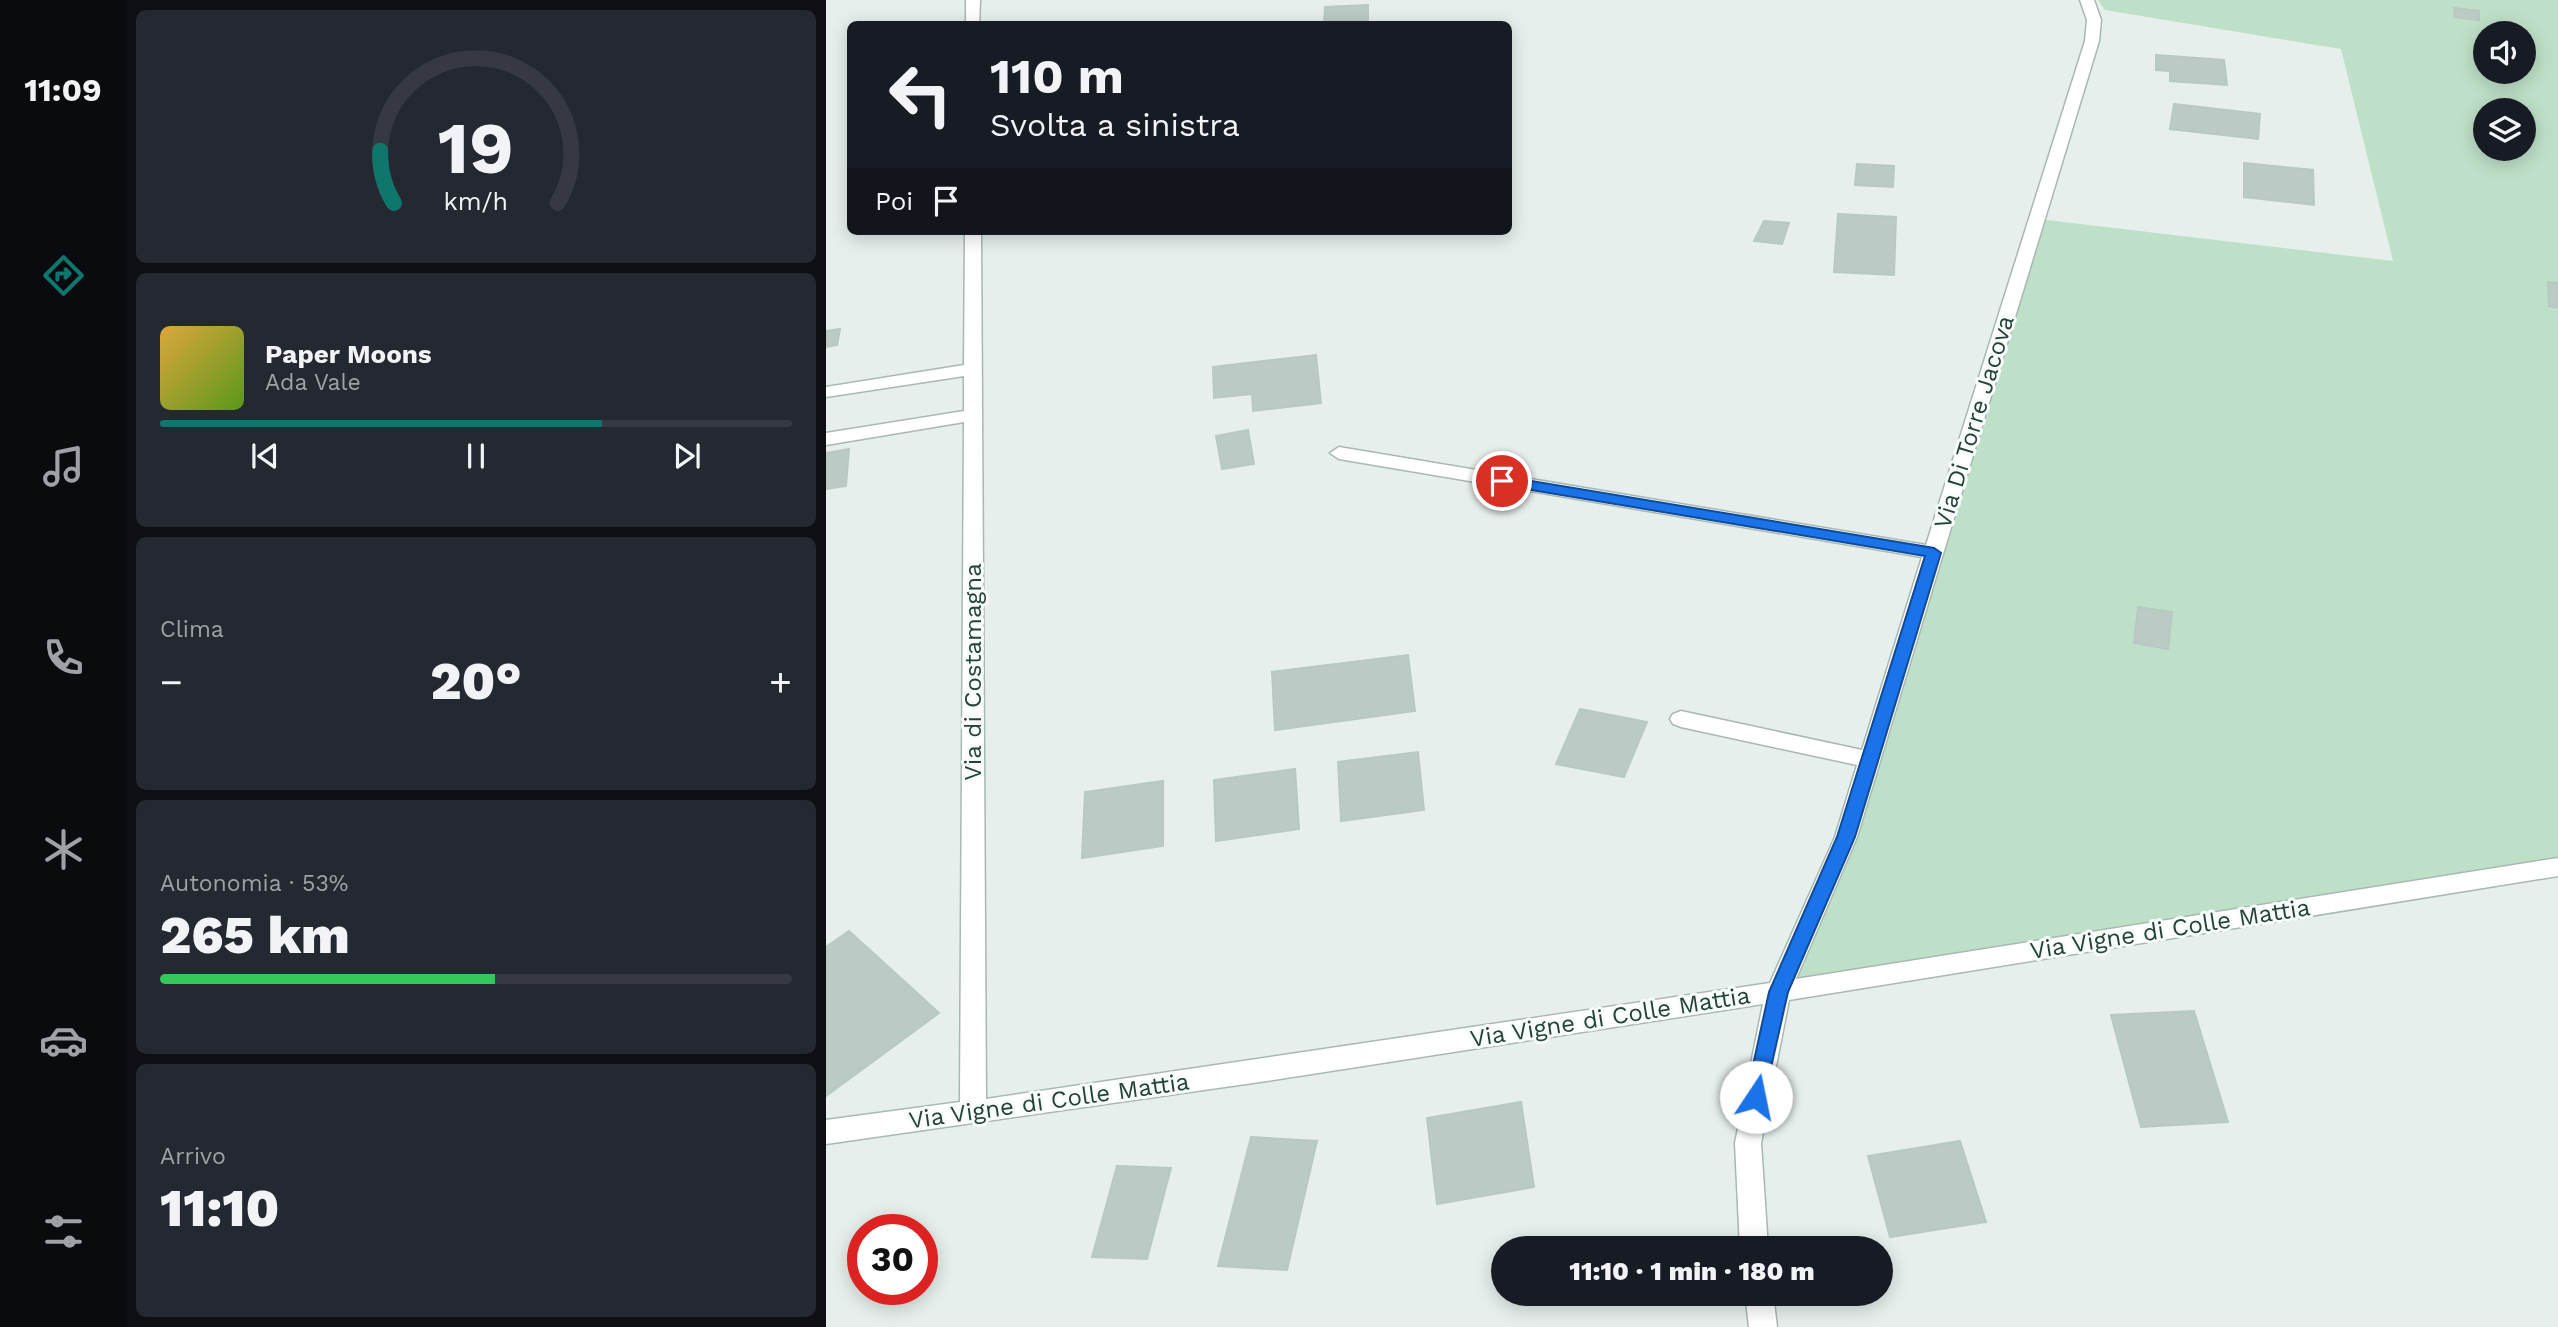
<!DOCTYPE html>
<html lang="it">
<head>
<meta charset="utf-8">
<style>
  body { margin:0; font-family:"Work Sans",sans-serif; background:#242831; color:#f1f3f6; height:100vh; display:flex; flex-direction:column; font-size:26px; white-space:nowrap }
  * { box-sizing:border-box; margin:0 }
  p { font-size:23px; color:#9ea1a6 }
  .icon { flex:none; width:38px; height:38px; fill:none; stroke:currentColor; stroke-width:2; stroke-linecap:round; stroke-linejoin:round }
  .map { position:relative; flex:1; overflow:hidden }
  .panel { display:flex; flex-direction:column; gap:10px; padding:10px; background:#0d0f14; width:700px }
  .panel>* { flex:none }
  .hud { position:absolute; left:21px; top:21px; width:665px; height:214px; border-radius:10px; box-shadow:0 4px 18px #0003; background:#171b24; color:#f1f3f6; overflow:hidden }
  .tools { position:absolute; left:1647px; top:21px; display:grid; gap:14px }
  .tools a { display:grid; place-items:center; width:63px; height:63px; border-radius:50%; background:#171b24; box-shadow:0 4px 18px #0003; font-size:35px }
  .speed { position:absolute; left:21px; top:1214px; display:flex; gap:14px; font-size:35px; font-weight:700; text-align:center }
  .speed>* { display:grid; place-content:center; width:91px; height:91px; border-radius:50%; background:#171b24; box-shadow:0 4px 18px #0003; line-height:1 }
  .speed .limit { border:10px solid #d22; background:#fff; color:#111 }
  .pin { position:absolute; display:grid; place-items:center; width:60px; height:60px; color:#fff; margin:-30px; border:4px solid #fff; border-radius:50%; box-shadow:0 2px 7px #0007 }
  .me { position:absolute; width:77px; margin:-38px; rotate:11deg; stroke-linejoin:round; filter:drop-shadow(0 0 5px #0008) }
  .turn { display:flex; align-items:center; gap:24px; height:147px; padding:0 28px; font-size:32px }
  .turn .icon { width:91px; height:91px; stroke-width:2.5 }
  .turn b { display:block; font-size:49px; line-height:60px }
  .then { display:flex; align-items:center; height:66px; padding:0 28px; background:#0003; gap:14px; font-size:26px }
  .big { font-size:52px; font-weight:800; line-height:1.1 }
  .panel .widget { flex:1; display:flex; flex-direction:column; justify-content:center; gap:10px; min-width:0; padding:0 24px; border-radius:10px; background:#242831 }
  .panel .dial { align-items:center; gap:0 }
  .dial svg { height:182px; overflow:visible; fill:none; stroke:#363941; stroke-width:7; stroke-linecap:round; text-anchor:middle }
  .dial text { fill:#f1f3f6; stroke:none }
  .song { display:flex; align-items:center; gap:21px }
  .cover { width:84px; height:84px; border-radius:10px; background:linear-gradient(135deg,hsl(40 70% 55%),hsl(90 70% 35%)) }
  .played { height:7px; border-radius:4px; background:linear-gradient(90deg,#0f766e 70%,#363941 70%) }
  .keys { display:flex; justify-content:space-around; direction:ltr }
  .heat { display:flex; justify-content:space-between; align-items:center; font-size:38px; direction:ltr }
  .charge { height:10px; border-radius:5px; background:linear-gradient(90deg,#34c759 53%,#363941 0) }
  .trip { position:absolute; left:665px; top:1236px; width:402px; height:70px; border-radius:35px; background:#171b24; box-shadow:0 4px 18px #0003; font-weight:800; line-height:70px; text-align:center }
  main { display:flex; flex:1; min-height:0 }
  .tab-bar { display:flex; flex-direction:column; width:126px; justify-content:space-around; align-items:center; background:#090b0e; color:#9ea1a6 }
  .tab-bar .icon { width:49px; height:49px }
  .tab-bar .current { color:#0f766e }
  .tab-bar b { font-size:32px; color:#f1f3f6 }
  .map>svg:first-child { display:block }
</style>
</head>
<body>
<main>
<nav class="tab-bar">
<b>11:09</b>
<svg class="icon current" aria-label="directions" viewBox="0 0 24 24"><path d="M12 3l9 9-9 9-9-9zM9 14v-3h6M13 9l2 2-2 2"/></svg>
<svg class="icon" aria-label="music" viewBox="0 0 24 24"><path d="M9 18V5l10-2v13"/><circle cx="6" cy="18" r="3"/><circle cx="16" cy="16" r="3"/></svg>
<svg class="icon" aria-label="phone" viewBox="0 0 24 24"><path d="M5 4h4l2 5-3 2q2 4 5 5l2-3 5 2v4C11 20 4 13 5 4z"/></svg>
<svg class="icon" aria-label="climate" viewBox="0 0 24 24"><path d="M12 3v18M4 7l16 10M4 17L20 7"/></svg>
<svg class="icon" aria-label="car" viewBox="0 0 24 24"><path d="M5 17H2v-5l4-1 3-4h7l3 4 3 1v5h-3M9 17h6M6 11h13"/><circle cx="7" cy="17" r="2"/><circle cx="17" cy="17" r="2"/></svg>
<svg class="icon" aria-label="filters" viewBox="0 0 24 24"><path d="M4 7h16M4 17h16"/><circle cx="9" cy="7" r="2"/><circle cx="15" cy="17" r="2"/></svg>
</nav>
<section class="panel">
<div class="widget dial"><svg viewBox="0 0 100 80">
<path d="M14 69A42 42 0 1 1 86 69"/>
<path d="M14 69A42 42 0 0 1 8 46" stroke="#0f766e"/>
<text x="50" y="56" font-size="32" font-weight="700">19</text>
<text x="50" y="72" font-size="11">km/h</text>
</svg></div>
<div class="widget">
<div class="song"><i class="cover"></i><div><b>Paper Moons</b><p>Ada Vale</p></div></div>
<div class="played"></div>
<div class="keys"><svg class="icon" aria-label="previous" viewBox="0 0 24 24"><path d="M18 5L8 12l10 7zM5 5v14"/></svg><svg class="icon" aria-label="pause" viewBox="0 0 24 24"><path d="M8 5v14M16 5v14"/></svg><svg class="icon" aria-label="next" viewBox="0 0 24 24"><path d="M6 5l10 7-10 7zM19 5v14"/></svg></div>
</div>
<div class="widget"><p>Clima</p>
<div class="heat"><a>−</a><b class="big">20°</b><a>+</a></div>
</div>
<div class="widget"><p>Autonomia · 53%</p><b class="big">265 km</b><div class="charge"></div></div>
<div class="widget"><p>Arrivo</p><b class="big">11:10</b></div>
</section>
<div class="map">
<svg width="1732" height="1327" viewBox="0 0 1732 1327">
  <rect width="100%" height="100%" fill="#e6efeb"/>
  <path fill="#bfe0c8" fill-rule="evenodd" d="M1272,0H1732V867L952,992L1020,837L1212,219L1567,261L1515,49L1279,10ZM1659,33H1698V72H1659ZM1659,110H1698V149H1659Z"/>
  <path fill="#bbcac4" stroke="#b8c9c2" stroke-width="2" d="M542,5V24H498L499,7Z
    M1628,8L1653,11V20L1629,17Z
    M1330,55L1398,60L1401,85L1344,81V71L1330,70Z
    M1348,104L1434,114L1432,139L1344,129Z
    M1418,163L1487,170L1488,205L1418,197Z
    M1031,164L1068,166L1067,187L1029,185Z
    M1012,214L1070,217L1068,275L1008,272Z
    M938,221L963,223L956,244L928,241Z
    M1722,282L1732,283V308L1723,306Z
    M14,329L11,345L0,347V331Z
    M490,355L495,403L427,411L426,394L388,398L387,367Z
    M422,430L428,464L396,469L390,436Z
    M23,449L20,486L0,489V453Z
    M1312,607L1346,612L1342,649L1308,643Z
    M582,655L589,711L449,730L446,672Z
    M754,709L821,722L798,777L730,764Z
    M592,752L598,810L515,821L512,762Z
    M469,769L473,829L390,841L388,780Z
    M337,781V846L256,858L259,792Z
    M23,931L113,1013L0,1096V947Z
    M1368,1011L1402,1122L1315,1127L1285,1015Z
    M695,1102L708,1187L611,1204L601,1118Z
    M425,1137L491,1141L461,1270L392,1266Z
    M1134,1141L1160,1222L1064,1237L1042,1156Z
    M291,1166L345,1168L321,1259L266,1257Z"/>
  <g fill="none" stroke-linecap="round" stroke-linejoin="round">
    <defs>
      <path id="minor" d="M140,0H154L153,24H140Z
        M1254,0H1268L1275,20L1273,41L1031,837L970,979L1732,858V876L963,1000L935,1143L942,1248H914L909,1143L937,1004L434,1082L0,1144V1120L134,1102L138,422L0,445V433L138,411V376L0,397V387L138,365L139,231H155L160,1099L944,983L1009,837L1031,765L855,727L847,724L844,719L847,714L855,711L1036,750L1096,557L513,459L504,453L513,447L1100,545L1259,41L1261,20Z
        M919,1293H947L951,1327H923Z"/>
    </defs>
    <use href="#minor" stroke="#a8b8b2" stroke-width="3"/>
    <use href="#minor" fill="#fff" fill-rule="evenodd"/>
  </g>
  <path fill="#1a73e8" stroke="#114b97" stroke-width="2" d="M676,476L1108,548L1115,553L1029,837L962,992L937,1103L930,1106L923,1103L920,1097L943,992L1011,837L1099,556L670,484L668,481Z"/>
  <g text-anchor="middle" stroke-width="6" stroke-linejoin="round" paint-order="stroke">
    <g font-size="24" fill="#24423a" stroke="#f7fbf9">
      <text transform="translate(1148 422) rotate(-73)" y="8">Via Di Torre Jacova</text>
      <text transform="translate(147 672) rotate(-90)" y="8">Via di Costamagna</text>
      <text transform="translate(1344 929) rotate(-9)" y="8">Via Vigne di Colle Mattia</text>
      <text transform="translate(784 1017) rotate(-9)" y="8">Via Vigne di Colle Mattia</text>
      <text transform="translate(223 1101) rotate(-8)" y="8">Via Vigne di Colle Mattia</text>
    </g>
  </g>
</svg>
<div class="tools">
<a><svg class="icon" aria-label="sound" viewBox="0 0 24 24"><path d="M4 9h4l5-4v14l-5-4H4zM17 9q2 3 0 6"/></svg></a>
<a><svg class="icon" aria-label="layers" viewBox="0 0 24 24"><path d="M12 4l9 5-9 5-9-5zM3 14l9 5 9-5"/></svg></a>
</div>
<div class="speed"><div class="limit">30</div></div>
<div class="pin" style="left:676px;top:481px;background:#d93025"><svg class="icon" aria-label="arrive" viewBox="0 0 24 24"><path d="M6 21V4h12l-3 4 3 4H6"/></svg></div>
<svg class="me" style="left:930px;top:1097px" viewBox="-20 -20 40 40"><circle r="19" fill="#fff"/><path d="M0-13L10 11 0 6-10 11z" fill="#1a73e8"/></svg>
<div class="trip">11:10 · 1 min · 180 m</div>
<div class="hud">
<div class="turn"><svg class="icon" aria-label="left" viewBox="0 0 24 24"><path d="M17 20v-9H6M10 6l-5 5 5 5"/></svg><div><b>110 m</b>Svolta a sinistra</div></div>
<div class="then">Poi<svg class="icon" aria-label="arrive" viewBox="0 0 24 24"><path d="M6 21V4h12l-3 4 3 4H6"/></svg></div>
</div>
</div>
</main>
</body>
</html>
